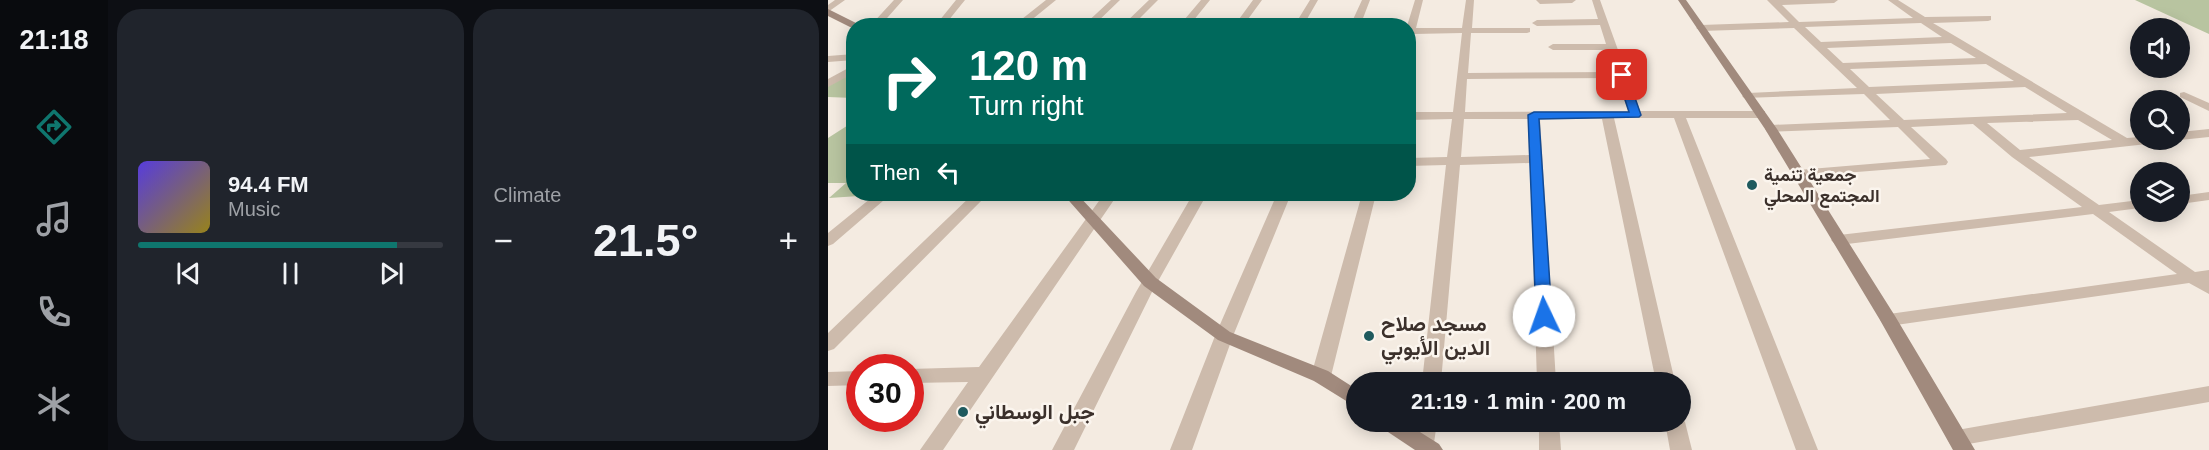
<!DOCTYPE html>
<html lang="en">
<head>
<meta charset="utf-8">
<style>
  body { margin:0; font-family:Helvetica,Vazirmatn,sans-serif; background:#20242c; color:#f1f3f6; height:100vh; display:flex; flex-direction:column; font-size:22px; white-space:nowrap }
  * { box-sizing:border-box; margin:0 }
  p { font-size:20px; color:#9ea1a6 }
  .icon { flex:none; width:33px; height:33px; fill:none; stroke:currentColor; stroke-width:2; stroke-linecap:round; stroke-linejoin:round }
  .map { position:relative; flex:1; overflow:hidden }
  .details { display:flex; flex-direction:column; gap:9px; padding:9px; background:#0d0f14; width:720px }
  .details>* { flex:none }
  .top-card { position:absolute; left:18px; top:18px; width:570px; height:183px; border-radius:24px; box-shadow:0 3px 15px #0003; background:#00695c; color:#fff; overflow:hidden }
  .buttons { position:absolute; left:1302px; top:18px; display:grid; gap:12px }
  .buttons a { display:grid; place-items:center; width:60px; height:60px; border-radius:50%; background:#171b24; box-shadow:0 3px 15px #0003; font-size:30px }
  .speed { position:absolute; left:18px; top:354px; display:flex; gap:12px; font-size:30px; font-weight:700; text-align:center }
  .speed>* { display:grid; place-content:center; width:78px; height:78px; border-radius:50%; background:#171b24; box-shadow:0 3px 15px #0003; line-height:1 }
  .speed .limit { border:9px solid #d22; background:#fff; color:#111 }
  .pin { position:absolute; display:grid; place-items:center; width:51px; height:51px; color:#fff; margin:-26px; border-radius:12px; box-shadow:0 3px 9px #0006 }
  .me { position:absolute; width:66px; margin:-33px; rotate:357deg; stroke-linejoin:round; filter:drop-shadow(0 0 4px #0008) }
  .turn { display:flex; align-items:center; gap:21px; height:126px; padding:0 24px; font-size:27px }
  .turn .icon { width:78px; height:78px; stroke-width:2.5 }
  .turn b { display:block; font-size:42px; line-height:51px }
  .then { display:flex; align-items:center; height:57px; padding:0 24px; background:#0003; gap:12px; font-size:22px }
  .big { font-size:45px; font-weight:600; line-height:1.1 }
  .details .card { flex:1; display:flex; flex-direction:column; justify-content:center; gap:9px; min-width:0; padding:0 21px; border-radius:24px; background:#20242c }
  .song { display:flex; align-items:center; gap:18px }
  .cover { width:72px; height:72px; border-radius:9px; background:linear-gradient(135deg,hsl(250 70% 55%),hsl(50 70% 35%)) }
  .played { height:6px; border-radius:3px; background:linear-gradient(90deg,#0f766e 85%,#363941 85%) }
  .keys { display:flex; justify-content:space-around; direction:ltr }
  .heat { display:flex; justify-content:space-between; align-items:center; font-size:33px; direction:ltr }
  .details .tiles { flex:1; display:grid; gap:9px; grid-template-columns:repeat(2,1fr) }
  .trip { position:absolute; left:518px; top:372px; width:345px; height:60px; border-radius:30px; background:#171b24; box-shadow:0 3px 15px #0003; font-weight:600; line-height:60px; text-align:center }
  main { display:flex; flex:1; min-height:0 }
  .tabs { display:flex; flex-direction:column; width:108px; justify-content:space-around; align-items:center; background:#090b0e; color:#9ea1a6 }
  .tabs .icon { width:42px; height:42px }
  .tabs .on { color:#0f766e }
  .tabs b { font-size:27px; color:#f1f3f6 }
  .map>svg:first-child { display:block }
</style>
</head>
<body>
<main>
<nav class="tabs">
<b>21:18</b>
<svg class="icon on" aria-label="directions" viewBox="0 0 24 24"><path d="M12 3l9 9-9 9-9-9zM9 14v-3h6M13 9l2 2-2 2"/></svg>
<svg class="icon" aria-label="music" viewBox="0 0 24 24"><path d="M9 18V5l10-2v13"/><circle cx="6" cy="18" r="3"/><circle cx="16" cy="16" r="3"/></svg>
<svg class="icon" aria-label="phone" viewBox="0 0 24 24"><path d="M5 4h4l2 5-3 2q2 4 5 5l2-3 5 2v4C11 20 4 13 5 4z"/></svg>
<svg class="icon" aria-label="climate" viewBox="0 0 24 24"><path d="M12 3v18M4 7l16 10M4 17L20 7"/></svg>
</nav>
<section class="details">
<div class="tiles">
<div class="card">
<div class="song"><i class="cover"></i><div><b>94.4 FM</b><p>Music</p></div></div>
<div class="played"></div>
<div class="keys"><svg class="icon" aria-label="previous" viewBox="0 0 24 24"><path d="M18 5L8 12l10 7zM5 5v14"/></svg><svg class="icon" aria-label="pause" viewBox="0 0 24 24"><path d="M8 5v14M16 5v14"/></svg><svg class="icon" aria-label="next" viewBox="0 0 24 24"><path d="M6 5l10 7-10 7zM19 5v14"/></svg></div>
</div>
<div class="card"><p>Climate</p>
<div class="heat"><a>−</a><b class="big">21.5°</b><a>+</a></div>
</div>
</div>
</section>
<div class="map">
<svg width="1381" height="450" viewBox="0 0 1381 450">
  <rect width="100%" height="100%" fill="#f4ebe1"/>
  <path fill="#b8c4a0" d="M1307,0H1381V34Z
    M25,71V98L0,97V86Z
    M25,122V149L19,154L25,155L26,194H34L31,196L1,198L18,183H0V138Z"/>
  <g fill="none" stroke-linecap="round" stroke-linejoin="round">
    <path fill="#cdbbac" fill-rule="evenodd" d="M7,0H17L0,12V5Z
      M66,0H75L52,26H42Z
      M128,0H137L116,26H107Z
      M218,0H228L196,26H185Z
      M283,0H292L265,26H255Z
      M321,0H330L304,26H294Z
      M373,0H382L361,26H351Z
      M425,0H434L415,26H406Z
      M482,0H490L475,26H466Z
      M534,0H542L532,26H522Z
      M587,0H595L588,28H634L638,0H646L644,28H702V32L699,33H643L640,73L787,72L780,50H725L720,47L725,44H778L772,25L709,26L704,23L709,20L770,19L764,0H772L812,111H937V117L933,118H858L990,450H968L846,118H786L847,382H828L774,119H712L728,382H709L702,163L632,165L613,382H594L618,165L580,166V158L619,157L624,119L580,120V112H625L634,33L586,34L584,41L580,42L579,26ZM789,78L800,111L637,112L639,79ZM636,119H700L701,155L633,157Z
      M708,0H748L744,3L712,4Z
      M939,0H1010L1006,3L954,5L971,22L1085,18L1060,0H1070L1097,17L1163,16V20L1160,21L1105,23L1299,138L1312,137V140H1325L1319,144L1201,157L1271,205L1312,200V208L1281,212L1367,272L1381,270V294L1361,283L1061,326L1055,324L1052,320L1055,316L1061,314L1349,274L1265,214L1011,245L1006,243L1003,240L1006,237L1011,235L1254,207L1184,157L1145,124L1083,127L1118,159L1120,162L1118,165L965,177L963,174L970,170L1102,159L1070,127L939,132L937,129L939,126L943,125L1062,120L1036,94L916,98L914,96L920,93L1029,88L966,28L873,31L868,28L873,25L961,22ZM1093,23L1114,37L993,42L977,27ZM1123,43L1148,58L1015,63L999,48ZM1158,64L1186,81L1041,87L1022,69ZM1197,87L1239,113L1076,120L1048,94ZM1250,120L1284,140L1192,150L1159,123Z
      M26,54V60L0,62V56Z
      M26,65V73L0,87V79Z
      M1356,92L1381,103V111L1352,97V93Z
      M1381,129V137L1352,140H1351L1352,132Z
      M1381,192V200L1352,204V196Z
      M48,194H63L5,244L0,246V233Z
      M145,194H160L6,349L0,351V333Z
      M276,194H290L115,450H92L140,382L82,383V369L151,367Z
      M365,194H379L324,292L246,450H224L308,292Z
      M449,194H463L405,336L364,450H342L387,336Z
      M534,194H548L503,376L500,381L493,383L486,381L483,376Z
      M32,371V385L0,386V372Z
      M1381,386V402L1129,446L1122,444L1119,438L1122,432L1129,430Z
      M852,416L857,422L864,450H842L837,422H852Z
      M589,422H609L605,450H589L586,446Z
      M711,422H731L733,450H711Z"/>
    <path fill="#a18a7d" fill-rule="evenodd" d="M850,0H858L949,129L1067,316L1147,450H1125L1052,320L937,129Z
      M0,9L30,24L31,26H26L24,28L0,16Z
      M235,194H249L328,278L402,332L500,371L528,389V407L486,381L390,340L316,286Z
      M551,422H576L611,444L615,450H587L554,428Z"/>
  </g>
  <path fill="#1a73e8" stroke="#114b97" stroke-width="1.5" d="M790,73L799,75L813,115L811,117L711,119L724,316L721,319H710L708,316L700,115L706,112H801L789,75Z"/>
  <g fill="#1f5a5e" stroke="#fbf5ee" stroke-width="2">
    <circle cx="924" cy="185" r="6"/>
    <circle cx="541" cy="336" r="6"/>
    <circle cx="135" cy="412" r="6"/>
  </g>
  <g text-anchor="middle" stroke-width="5" stroke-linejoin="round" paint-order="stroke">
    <g font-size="18" font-weight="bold" fill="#3b302b" stroke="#fbf5ee" text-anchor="start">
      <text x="936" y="181">جمعية تنمية<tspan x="936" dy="21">المجتمع المحلي</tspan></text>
    </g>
    <g font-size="21" font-weight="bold" fill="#3b302b" stroke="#fbf5ee" text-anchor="start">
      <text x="553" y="331">مسجد صلاح<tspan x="553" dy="24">الدين الأيوبي</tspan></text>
      <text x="147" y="419">جبل الوسطاني</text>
    </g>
  </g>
</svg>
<div class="buttons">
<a><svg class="icon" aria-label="sound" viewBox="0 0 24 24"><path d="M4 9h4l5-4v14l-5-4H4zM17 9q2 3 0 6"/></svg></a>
<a><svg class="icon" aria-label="search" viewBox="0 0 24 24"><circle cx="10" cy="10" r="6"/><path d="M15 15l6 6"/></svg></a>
<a><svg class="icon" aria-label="layers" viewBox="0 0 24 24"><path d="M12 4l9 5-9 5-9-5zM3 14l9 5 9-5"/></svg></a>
</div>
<div class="speed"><div class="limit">30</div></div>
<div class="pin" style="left:794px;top:75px;background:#d93025"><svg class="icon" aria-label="arrive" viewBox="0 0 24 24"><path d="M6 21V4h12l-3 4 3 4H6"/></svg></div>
<svg class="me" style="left:716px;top:316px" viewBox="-20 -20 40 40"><circle r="19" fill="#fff"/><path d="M0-13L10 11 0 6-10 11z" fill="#1a73e8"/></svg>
<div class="trip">21:19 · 1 min · 200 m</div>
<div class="top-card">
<div class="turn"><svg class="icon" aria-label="right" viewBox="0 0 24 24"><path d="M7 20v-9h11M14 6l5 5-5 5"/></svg><div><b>120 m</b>Turn right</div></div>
<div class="then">Then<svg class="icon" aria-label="left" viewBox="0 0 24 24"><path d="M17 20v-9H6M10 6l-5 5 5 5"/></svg></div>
</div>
</div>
</main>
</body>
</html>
